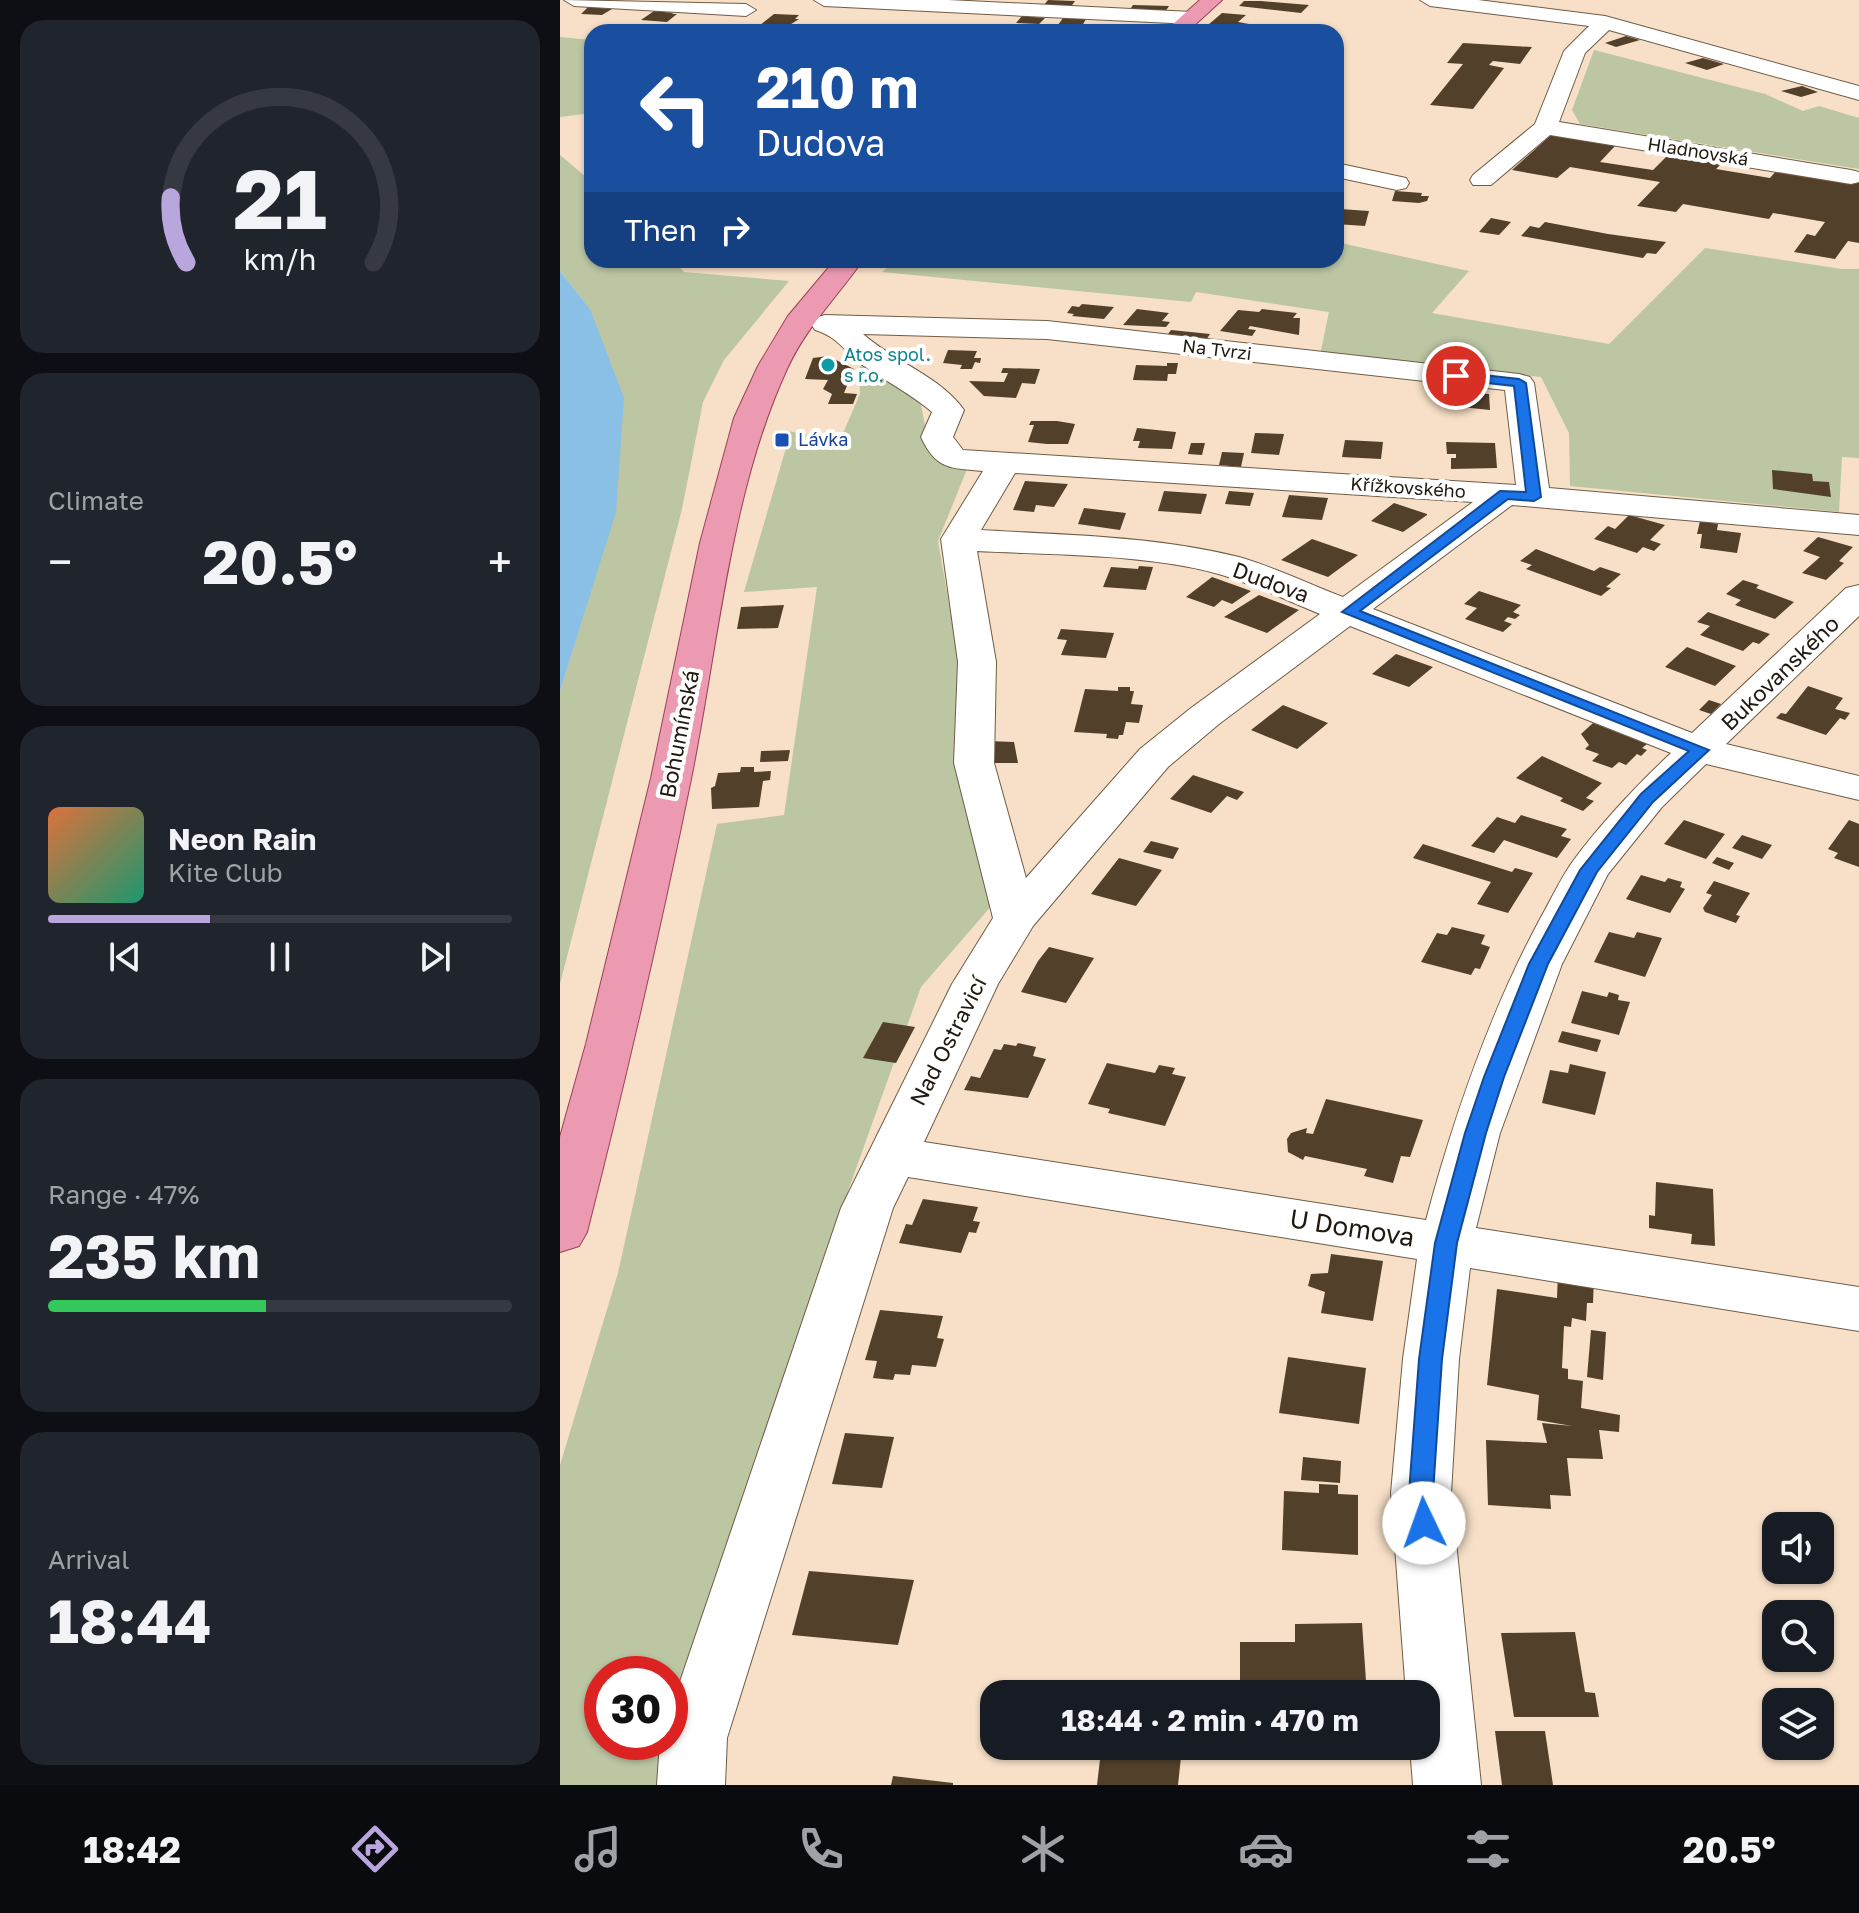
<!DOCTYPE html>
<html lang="en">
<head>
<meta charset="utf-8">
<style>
  body { margin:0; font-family:"Golos Text",sans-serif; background:#20242c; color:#f1f3f6; height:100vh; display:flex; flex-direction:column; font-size:30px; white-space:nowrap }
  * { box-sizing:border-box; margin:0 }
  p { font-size:26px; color:#9ea1a6 }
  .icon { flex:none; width:44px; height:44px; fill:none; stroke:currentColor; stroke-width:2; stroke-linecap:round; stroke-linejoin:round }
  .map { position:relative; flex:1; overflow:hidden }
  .sheet { display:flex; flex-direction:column; gap:20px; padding:20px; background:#0d0f14; width:560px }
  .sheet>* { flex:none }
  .banner { position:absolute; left:24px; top:24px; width:760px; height:244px; border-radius:24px; box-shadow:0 2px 6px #0004; background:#1a4fa0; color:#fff; overflow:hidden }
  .buttons { position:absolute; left:1202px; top:1512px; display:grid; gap:16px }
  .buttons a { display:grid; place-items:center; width:72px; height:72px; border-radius:16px; background:#171b24; box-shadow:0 2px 6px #0004; font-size:40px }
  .speed { position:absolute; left:24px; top:1656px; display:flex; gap:16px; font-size:40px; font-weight:700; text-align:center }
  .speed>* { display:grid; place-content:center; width:104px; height:104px; border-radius:50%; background:#171b24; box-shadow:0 2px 6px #0004; line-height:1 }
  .speed .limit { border:12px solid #d22; background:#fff; color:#111 }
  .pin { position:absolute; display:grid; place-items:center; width:68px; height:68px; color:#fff; margin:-34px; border:4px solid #fff; border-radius:50%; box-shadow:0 2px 8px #0007 }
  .me { position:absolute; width:88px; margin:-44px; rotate:357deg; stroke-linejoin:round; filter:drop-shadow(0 0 6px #0008) }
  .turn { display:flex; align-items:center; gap:28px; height:168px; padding:0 40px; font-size:36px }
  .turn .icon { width:104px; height:104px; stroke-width:2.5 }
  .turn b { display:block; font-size:56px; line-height:68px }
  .then { display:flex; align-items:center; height:76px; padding:0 40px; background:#0003; gap:16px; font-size:30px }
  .big { font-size:60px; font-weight:700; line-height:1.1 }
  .sheet .card { flex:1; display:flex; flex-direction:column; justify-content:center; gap:12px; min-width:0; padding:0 28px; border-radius:24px; background:#20242c }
  .sheet .dial { align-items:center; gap:0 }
  .dial svg { height:208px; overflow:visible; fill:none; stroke:#363941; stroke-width:7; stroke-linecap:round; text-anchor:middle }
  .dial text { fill:#f1f3f6; stroke:none }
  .song { display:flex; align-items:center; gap:24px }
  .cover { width:96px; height:96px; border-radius:12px; background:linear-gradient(135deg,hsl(20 70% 55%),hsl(160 70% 35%)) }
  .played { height:8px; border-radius:4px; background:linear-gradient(90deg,#b8a6dd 35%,#363941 35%) }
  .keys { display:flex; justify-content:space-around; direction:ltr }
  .heat { display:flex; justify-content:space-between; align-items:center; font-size:44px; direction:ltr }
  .charge { height:12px; border-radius:6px; background:linear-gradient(90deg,#34c759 47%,#363941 0) }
  .trip { position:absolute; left:420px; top:1680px; width:460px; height:80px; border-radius:24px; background:#171b24; box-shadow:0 2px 6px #0004; font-weight:700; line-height:80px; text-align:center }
  .tab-bar { display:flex; height:128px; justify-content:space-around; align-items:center; background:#090b0e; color:#9ea1a6 }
  .tab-bar .icon { width:56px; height:56px }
  .tab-bar .selected { color:#b8a6dd }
  .tab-bar b { font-size:36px; color:#f1f3f6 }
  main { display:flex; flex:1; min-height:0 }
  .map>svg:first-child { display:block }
</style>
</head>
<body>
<main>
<section class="sheet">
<div class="card dial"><svg viewBox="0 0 100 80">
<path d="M14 69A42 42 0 1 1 86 69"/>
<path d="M14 69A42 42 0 0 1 8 44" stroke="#b8a6dd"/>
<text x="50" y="56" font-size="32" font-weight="700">21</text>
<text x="50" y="72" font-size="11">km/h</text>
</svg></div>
<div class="card"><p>Climate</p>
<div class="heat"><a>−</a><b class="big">20.5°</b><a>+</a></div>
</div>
<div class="card">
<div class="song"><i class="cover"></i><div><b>Neon Rain</b><p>Kite Club</p></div></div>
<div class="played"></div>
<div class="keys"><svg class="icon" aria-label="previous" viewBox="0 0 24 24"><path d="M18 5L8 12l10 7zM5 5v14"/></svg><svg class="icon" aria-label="pause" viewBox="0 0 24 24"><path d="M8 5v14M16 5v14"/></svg><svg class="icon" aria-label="next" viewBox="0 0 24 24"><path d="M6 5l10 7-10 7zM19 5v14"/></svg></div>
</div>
<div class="card"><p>Range · 47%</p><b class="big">235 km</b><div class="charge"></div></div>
<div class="card"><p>Arrival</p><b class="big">18:44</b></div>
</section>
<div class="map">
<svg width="1299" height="1785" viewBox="0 0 1299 1785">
  <rect width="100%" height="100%" fill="#f7e0c7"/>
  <path fill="#bcc6a3" d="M0,37L32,40V113L0,117Z
    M1034,50L1205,94L1243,111L1259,106L1299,118V169L1020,124L1012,110Z
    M0,155L32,182V260H113L124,272L229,281L164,360L143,402L122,509L0,984V691L55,512L30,309L0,271Z
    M776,242L909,271L872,313L1049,344L1145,248L1282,269H1299V458L1282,457L1279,512L1010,486L1009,433L981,377L760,355L769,312L636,292L631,302L322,272L336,260H776Z
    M304,359L360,400L370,451L407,469L378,541L399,662L434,903L361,987L283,1205L110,1739V1674H42V1742H109L104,1785H0V1465L58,1273L157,824L224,815L257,587L184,592L228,441L227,431L280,440L300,394L299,369Z"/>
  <path fill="#8ac0e6" d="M0,271L30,309L64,398L56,512L0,691Z"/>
  <path fill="#52402b" d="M488,0L515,1L510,8L483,6Z
    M684,1H701L749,5L741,13L679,6Z
    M573,5L609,6L605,12L569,11Z
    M28,7L52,9L42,15L21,14Z
    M94,11L114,13L111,14H117L107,22L81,20Z
    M662,13L686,15L678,22L689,24L685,28L673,26L667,32L641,31Z
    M214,14L239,15L235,19H239L225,28L199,26Z
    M462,16L485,18L479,24L456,23Z
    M503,18L526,19L522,26L498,25Z
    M1066,36L1080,40L1056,47L1045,43Z
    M903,43L972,47L960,64L933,61L929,65L944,68L913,109L870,105L903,64L887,63Z
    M1143,58L1164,64L1147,70L1125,63Z
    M1242,86L1258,92L1241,97L1221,91Z
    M991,135L1055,146L1040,162L1093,170L1108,155L1161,164L1156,169L1210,178L1216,171L1299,181V243L1288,241L1275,259L1234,252L1247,234L1255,236L1265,222L1213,213L1209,219L1123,204L1116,212L1077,206L1100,182L1010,167L997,178L952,170Z
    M835,191L862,193L861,196H869L867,201L859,203L832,201Z
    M780,209L809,211L805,226L776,224Z
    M931,218L951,222L939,235L919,232Z
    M985,222L1048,234L1106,242L1096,254L1087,253L1083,258L961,236L970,226L979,228Z
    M522,304L554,307L544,319L512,316L514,314L507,313L512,306L519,307Z
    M577,309L609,313L602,321L610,322L606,327L563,325Z
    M702,309L737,313L733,318H740L739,335L690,326L688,329L696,330L692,336L660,331L678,310L699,312Z
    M611,330L650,334L644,343L605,338Z
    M388,350L417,351L414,358H421L420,363L415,362L412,369H400L402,365L383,363Z
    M268,356L294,369L284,393L297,394L293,404H268L272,394L263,389L268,380L245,379L253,358Z
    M607,363H618L616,374H608L607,381L573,380L576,365L607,366Z
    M443,368L480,369L475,384L462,383L456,398L424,396L409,381L444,382L448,373H441Z
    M889,391L929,394L930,410L891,406Z
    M471,421H497L515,424L508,444H487L468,442L474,425H469Z
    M577,428L616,432L612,449L578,448L580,441H573Z
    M695,433L724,434L719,455L691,453Z
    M785,440L823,442L821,459L782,457Z
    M886,442L935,443L937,468L891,469V458H896V454H887Z
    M631,443H645L642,455L628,454Z
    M662,452L684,453L681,467L659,465Z
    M1212,470L1252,474L1253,481L1269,482L1271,497L1213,489Z
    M465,481L508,484L494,507L476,505L474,512L453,510Z
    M604,491L647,494L641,514L598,511Z
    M669,491L694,493L690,506L665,504Z
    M729,495L768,498L762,520L722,517Z
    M834,503L867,514V515L843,532L811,521Z
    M524,508L566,513L560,530L518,524Z
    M1069,515L1105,525L1090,540L1101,544L1094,551L1083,547L1077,553L1034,539L1048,526L1055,529Z
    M1140,521L1158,524L1157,530L1181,533L1177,553L1140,548L1142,534H1137Z
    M1258,537L1293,547L1279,561L1284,563L1266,580L1242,573L1260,557L1243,551Z
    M752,539L798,555L768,577L721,560Z
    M976,549L1034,571L1040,567L1061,574L1046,587L1051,588L1041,596L966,569L972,565L960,561Z
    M579,566L593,567L586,590L543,587L551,567L578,569Z
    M652,577L680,587L691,591L672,604L662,600L654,607L626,597Z
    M1183,580L1199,585L1196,588L1234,602L1215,619L1175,605L1181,600L1166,594Z
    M919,591L961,605L953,612L960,615L955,619L948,617L944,621L952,624L943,632L905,619L917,608L904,604Z
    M699,595L739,610L707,633L664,617Z
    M224,605L218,628L177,629L181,607Z
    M1148,612L1210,634L1199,644L1193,642L1183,651L1140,635L1150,626L1137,622Z
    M501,629L554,633L546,658L501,655L507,640L497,639Z
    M1127,647L1176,666L1155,686L1105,667Z
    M836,654L873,667L849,687L812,674Z
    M1248,686L1283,698L1275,709L1290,713L1285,720L1280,718L1266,735L1216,718L1221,713L1226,714Z
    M558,687H570V691H574L571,704L583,705L579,723L566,722L563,735H559L558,739L546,738L547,734L514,732L525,689L558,691Z
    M1149,700L1161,704L1151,714L1139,710Z
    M723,705L768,723L737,749L691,730Z
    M1033,723L1087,744L1082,748L1087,750L1081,756L1077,754L1066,765L1059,762L1052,768L1032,761L1039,754L1025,749L1029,745L1021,734Z
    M427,741L454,742L458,763H431Z
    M230,750L228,761L200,762L201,751Z
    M982,756L1042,783L1026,798L1034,801L1023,811L1000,801L1003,798L956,778Z
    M181,767H194V772L211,771L210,780L203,781L199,807L152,809L151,788L155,786L158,773L180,772Z
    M633,775L684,792L677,800L667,796L651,813L610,799Z
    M961,815L1007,829L1001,836L1011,839L997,858L944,840L934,853L911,846L937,817L955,823Z
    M1124,820L1165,834L1146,859L1104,844Z
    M1289,820L1299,824V867L1274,858L1278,853L1268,849Z
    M1182,835L1212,845L1202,859L1172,848Z
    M591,841L619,848L613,859L583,852Z
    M863,844L952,872L955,868L973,873L948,913L917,904L931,882L853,858Z
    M1157,857L1174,863L1169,870L1152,863Z
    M559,858L602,870L576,906L531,894Z
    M1081,875L1105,882L1108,878L1122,882L1120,887L1125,889L1110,913L1066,899Z
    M1154,881L1190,893L1176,915L1180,916L1176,923L1145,912L1143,908L1152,895L1146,893Z
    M892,927L925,935L921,944L930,947L920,969L915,968L911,975L861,962L877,933L887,935Z
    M1049,932L1074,938L1077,932L1102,938L1085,977L1034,962Z
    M489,947L534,958L506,1003L461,992L478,961Z
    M1022,991L1047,997L1049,992L1059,995L1058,1000L1070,1002L1059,1035L1011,1023Z
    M323,1022L355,1027L336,1063L303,1058Z
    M1002,1031L1041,1040L1037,1052L998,1042Z
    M458,1043L476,1047L473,1056L486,1059L468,1098L404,1090L411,1076L420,1078L434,1049L441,1050L444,1044L456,1046Z
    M547,1063L595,1073L599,1065L615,1068L612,1074L626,1077L605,1126L548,1113L550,1109L528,1104Z
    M1010,1064L1046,1072L1035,1115L982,1103L990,1070L1008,1073Z
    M766,1099L863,1120L850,1157L841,1156L833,1183L804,1176L807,1169L745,1156L743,1160L728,1152L727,1139L731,1133L747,1128L746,1133L753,1134Z
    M1096,1182L1153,1189L1155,1246L1131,1244L1132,1234L1089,1228V1215L1095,1216Z
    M363,1199L418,1207L413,1221L420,1222L416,1233L409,1232L401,1253L339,1243L346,1224L352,1225Z
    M771,1254L823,1261L813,1321L761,1313L765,1292L748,1286L751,1274L768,1273Z
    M998,1272L1034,1277L1033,1303H1027L1026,1321L1012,1318L1011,1327L1004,1326L1002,1368L1008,1369V1379L1023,1381L1021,1408L1060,1415L1059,1432L1039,1430L1043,1459L1007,1458L1011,1496L990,1495L991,1509L928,1505L926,1440L987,1443L982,1423L1012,1426L977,1420L979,1395L927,1385L937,1289L997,1298Z
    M320,1310L383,1316L377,1338L384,1339L376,1367L352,1365L350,1375L335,1374L333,1380L313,1378L317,1361L305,1360Z
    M1031,1330L1046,1332L1043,1380L1027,1377Z
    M728,1357L806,1368L799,1424L719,1413Z
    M285,1433L334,1437L322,1488L272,1484Z
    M743,1457L781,1461L780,1483L741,1480Z
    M759,1484L778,1485V1494L798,1495V1555L722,1550L724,1491L759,1493Z
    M249,1571L354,1580L338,1645L232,1635Z
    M802,1623L806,1681L680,1682V1642H735V1624Z
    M1015,1632L1025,1692L1035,1693L1039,1717H954L941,1633Z
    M935,1731H985L993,1785H942Z
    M541,1751L621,1757L618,1785H537Z
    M333,1776L393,1783V1785H331Z"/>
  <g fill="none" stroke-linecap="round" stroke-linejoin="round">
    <defs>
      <path id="minor" d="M4,0L186,4L196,10L186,16L14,6Z
        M254,0H388L632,12L642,18L632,24L264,6Z
        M860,0H918L1045,16L1299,86V100L1049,30L1025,53L999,122L1291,170L1299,172V182L1291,184L990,135L931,185H913L910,180L913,175L975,124L1004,51L1029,26L870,6Z
        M776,163L846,178L849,183L846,188L837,190L776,177Z
        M265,315L487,321L959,374L970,377L974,383L989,488L1299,515V535L952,505L813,609L1132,733L1286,588L1299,585V616L1166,744L1299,776V800L1146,764L1102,807L1048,874L1002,964L940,1133L916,1228L1299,1287V1331L910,1268L899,1359L891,1493L921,1785H853L850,1746H866V1694H846L831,1493L843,1359L857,1259L348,1177L333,1208L167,1738L165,1785H97L100,1742H110V1711L281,1208L392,984L433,918L394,763L398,662L381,539L423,471C391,468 376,470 361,437L372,412C351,394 327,382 304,366C286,353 277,336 255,330L251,324L255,318ZM303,334L487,339L945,390L956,485L403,450L393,437L404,410C380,376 333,361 303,334ZM455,473L913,502L783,597C749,584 714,567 679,557C595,536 506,535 421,530ZM417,551C491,555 593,554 662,575C695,585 728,601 760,614L631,708L580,749L466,878L434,763L436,662ZM790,626L1111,753C1076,786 1042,822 1013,861C1000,879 991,900 980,919C929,1014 894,1116 866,1220L364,1142L438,984L473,926L608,767L659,724Z"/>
      <path id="major" d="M640,0H662L627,32H604Z
        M275,260H303C277,297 246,327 227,369C170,492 158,646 131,779C100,931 65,1082 27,1232L19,1246L0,1252V1137L26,1044L91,778L140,543L174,418L198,366L228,316Z"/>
    </defs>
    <use href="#minor" stroke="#705c46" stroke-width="2"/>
    <use href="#major" stroke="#9d4058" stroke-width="2"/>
    <use href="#minor" fill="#fff" fill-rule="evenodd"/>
    <use href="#major" fill="#ec99b2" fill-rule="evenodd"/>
  </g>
  <path fill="#1a73e8" stroke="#114b97" stroke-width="2" d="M896,372L959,379L966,383L981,497L974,501L948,499L800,611L1149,750L1093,802L1037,872L988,964L944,1077L926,1133L897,1243L882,1359L873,1493L876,1523L873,1531L864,1534L855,1531L849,1493L859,1359L875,1243L905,1133L924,1077L969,964L1020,870L1081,794L1129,751L782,612L940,491L966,492L954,386L891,379V374Z"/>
  <circle fill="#0f9aa8" stroke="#fff" stroke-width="3" cx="268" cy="365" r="8"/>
  <rect fill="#1a4fb4" stroke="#fff" stroke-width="3" x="214" y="432" width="16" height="16" rx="4"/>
  <g text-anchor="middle" stroke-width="8" stroke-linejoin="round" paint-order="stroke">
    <g font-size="18" fill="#211910" stroke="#fff">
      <text transform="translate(1138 152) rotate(9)" y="6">Hladnovská</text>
      <text transform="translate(657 350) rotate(7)" y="6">Na Tvrzi</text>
      <text transform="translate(848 488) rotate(4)" y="6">Křížkovského</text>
    </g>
    <g font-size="18" fill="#0d838f" stroke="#fff" text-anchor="start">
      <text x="284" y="361">Atos spol.<tspan x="284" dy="21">s r.o.</tspan></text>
    </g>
    <g font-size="18" fill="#164399" stroke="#fff" text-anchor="start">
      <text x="238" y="446">Lávka</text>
    </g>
    <g font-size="22" fill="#211910" stroke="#fff">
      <text transform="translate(711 582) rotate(20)" y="8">Dudova</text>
      <text transform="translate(1220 673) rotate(-44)" y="8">Bukovanského</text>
      <text transform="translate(119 734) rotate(-79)" y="8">Bohumínská</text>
      <text transform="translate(388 1041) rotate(-63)" y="8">Nad Ostravicí</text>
    </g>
    <g font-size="26" fill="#211910" stroke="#fff">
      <text transform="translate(792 1228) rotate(9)" y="9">U Domova</text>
    </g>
  </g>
</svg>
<div class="buttons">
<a><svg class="icon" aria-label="sound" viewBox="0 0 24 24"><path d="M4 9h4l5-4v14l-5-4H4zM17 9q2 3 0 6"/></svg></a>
<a><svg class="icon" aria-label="search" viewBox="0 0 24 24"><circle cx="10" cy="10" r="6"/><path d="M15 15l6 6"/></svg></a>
<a><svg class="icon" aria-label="layers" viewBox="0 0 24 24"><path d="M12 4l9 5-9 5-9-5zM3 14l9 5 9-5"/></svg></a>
</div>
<div class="speed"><div class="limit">30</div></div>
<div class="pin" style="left:896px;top:376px;background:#d93025"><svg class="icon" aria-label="arrive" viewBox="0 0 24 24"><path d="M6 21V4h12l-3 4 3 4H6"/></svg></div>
<svg class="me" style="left:864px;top:1523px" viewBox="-20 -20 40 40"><circle r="19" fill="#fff"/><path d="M0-13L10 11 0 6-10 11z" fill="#1a73e8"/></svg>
<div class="trip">18:44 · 2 min · 470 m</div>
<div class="banner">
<div class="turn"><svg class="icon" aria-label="left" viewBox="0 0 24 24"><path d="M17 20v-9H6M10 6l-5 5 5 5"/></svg><div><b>210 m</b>Dudova</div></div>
<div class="then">Then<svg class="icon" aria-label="right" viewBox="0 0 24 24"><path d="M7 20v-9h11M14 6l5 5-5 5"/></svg></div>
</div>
</div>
</main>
<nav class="tab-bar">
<b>18:42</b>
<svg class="icon selected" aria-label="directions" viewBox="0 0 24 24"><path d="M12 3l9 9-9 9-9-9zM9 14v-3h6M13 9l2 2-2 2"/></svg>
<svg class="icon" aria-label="music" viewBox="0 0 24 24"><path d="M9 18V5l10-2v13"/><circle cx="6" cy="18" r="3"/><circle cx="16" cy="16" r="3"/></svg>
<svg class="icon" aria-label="phone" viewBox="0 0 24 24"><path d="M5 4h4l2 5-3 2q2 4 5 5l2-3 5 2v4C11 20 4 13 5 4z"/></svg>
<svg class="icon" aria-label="climate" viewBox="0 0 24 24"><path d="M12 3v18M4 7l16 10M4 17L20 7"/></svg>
<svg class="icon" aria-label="car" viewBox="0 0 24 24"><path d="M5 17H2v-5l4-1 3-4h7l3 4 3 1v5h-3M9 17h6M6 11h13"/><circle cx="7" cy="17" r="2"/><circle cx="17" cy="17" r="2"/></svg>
<svg class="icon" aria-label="filters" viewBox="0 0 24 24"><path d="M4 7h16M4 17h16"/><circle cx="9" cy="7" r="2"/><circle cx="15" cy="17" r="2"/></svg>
<b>20.5°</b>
</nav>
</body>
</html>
